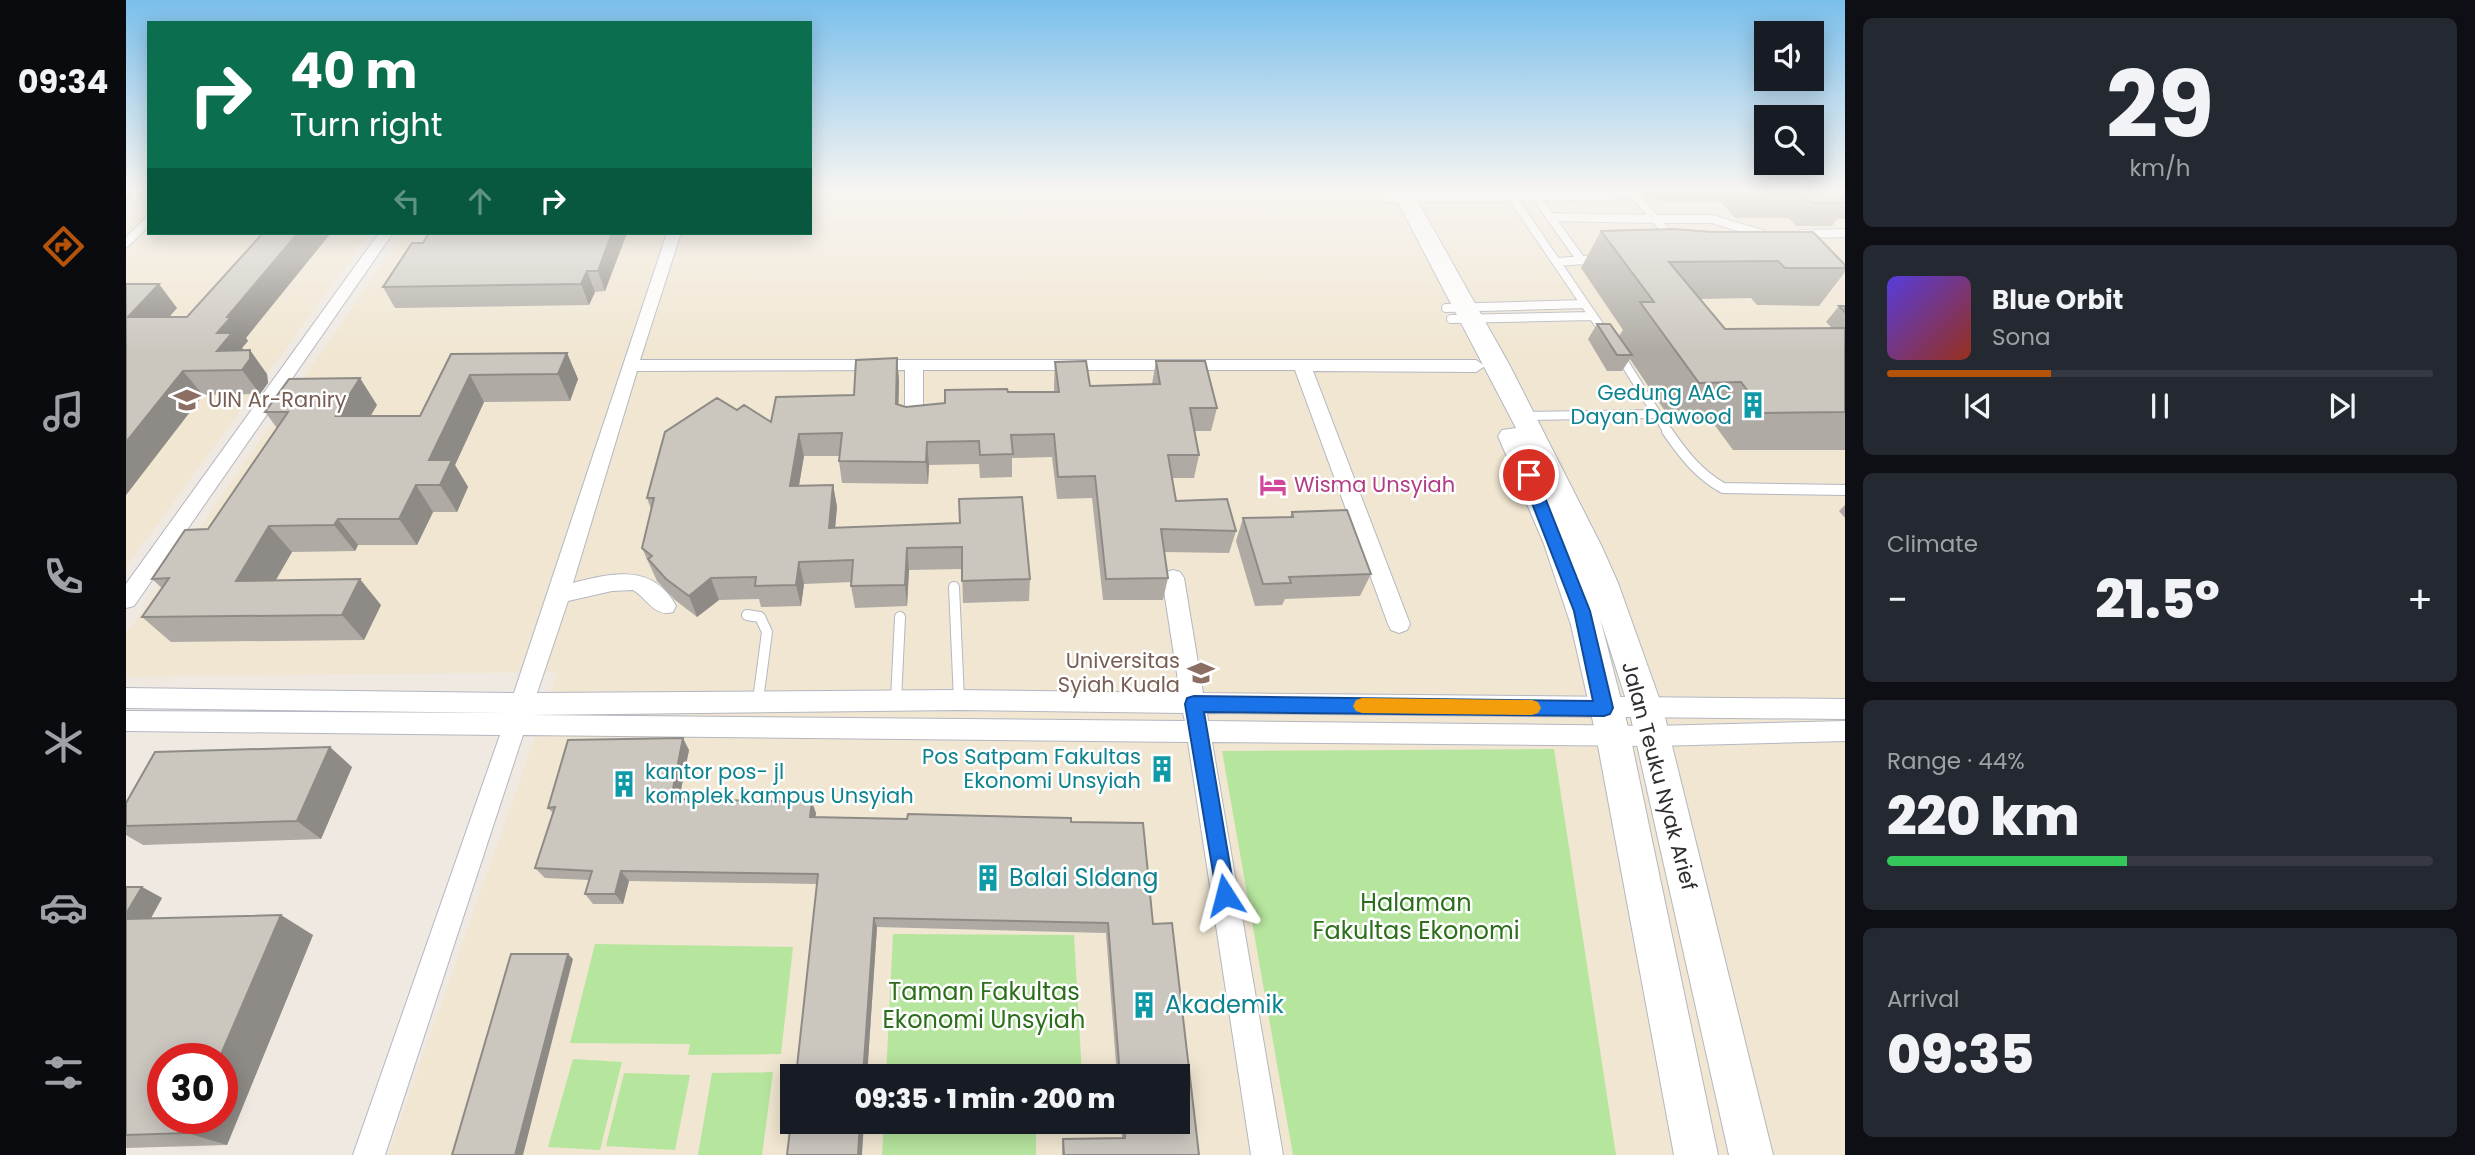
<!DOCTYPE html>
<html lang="en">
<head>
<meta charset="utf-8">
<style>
  body { margin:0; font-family:Poppins,sans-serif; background:#242831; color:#f1f3f6; height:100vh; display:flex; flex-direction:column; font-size:26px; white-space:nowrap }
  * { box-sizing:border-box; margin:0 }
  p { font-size:23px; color:#9ea1a6 }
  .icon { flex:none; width:38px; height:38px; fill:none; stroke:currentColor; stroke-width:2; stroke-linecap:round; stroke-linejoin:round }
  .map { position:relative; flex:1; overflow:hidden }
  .details { display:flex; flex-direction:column; gap:18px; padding:18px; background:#0d0f14; width:630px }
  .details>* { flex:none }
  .hud { position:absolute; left:21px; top:21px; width:665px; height:214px; border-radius:0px; box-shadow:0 4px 18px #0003; background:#0b6e4f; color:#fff; overflow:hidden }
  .controls { position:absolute; left:1628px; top:21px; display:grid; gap:14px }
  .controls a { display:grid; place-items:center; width:70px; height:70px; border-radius:0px; background:#171b24; box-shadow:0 4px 18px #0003; font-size:35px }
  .speed { position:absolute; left:21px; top:1043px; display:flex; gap:14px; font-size:35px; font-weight:700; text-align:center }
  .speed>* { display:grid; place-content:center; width:91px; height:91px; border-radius:50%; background:#171b24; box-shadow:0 4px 18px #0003; line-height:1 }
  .speed .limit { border:10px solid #d22; background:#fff; color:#111 }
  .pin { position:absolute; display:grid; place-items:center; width:60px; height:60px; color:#fff; margin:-30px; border:4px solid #fff; border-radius:50%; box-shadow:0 2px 7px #0007 }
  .me { position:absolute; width:77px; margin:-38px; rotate:351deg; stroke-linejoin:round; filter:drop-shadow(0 0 5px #0008) }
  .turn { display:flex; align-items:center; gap:24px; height:147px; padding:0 28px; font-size:32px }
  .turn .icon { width:91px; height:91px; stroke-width:2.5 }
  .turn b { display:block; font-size:49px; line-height:60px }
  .lanes { display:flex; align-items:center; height:66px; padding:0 28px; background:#0003; justify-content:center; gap:35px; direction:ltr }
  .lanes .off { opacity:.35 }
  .big { font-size:52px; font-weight:800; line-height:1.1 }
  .details .widget { flex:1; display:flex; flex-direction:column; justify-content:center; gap:10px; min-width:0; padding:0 24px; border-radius:10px; background:#242831 }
  .details .dial { align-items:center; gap:0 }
  .dial b { font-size:91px; line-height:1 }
  .song { display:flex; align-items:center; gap:21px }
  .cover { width:84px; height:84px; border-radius:10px; background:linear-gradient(135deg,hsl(250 70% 55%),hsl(10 70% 35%)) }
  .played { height:7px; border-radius:4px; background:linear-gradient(90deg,#b45309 30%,#363941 30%) }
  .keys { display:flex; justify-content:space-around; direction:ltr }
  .heat { display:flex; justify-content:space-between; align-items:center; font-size:38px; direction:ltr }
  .charge { height:10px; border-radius:5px; background:linear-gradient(90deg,#34c759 44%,#363941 0) }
  .trip { position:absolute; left:654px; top:1064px; width:410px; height:70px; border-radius:0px; background:#171b24; box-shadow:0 4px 18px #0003; font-weight:800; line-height:70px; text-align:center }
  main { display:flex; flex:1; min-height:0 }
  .tab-bar { display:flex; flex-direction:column; width:126px; justify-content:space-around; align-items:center; background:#090b0e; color:#9ea1a6 }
  .tab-bar .icon { width:49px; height:49px }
  .tab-bar .current { color:#b45309 }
  .tab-bar b { font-size:32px; color:#f1f3f6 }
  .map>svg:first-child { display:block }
</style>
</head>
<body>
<main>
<nav class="tab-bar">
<b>09:34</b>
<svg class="icon current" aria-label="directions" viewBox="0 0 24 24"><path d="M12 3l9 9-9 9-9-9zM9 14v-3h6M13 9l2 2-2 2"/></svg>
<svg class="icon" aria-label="music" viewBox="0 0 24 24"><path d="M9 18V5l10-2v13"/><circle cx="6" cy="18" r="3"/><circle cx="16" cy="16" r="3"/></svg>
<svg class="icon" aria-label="phone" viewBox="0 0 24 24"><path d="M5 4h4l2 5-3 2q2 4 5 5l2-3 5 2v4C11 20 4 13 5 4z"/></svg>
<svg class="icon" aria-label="climate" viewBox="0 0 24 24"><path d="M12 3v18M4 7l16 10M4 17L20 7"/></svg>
<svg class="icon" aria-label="car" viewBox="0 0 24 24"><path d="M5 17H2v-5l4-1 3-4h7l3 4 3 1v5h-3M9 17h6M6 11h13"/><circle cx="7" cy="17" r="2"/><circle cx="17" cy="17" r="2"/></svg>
<svg class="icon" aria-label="filters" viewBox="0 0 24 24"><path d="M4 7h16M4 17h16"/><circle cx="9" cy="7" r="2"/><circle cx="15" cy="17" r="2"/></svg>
</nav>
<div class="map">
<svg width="1719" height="1155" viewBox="0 0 1719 1155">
  <rect width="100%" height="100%" fill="#efe9e1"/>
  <path fill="#f0e6d1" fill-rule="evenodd" d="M0,191H23V233H244L0,567Z
    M684,191H1719V1155H262L432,672L0,677V634L278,233H684ZM667,1076H1052V1122H667Z"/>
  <path fill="#b6e59e" d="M1428,749L1490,1155H1167L1096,751Z
    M767,934L948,935L956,1076H760Z
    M469,944L667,947L655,1054L562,1055L564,1044L444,1043Z
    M447,1059L496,1062L474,1150L422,1147Z
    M647,1072L636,1155H572L586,1073Z
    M498,1073L564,1075L549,1150L480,1146Z
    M758,1122H959V1128L910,1131V1155H756Z"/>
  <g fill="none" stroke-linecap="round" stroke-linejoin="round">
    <defs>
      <path id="lane-far1" d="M1509,195L1529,219H1586L1636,234
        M1386,197L1509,195L1504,191
        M1410,197L1455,260
        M1259,198L1386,197L1480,335
        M1424,217L1529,219L1547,239
        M1676,234L1719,233
        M0,243L23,220
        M1432,262L1471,259
        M1320,308L1457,304
        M1325,319L1466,316
        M1493,354L1542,432
        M1398,416L1531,414"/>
      <path id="lane" d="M1541,431C1557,454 1572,474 1597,488L1719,490
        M828,587L833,700
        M621,615L634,617L641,632L632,700
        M770,700L774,617"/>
      <path id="street" d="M253,233H267L8,606L0,608V584Z
        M541,233H555L514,360H1350L1359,366L1350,372L1187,371L1284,624L1281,630L1273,633L1265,630L1262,624L1169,370H797V423L794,427H782L779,423V370L511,371L447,583C486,573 527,563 550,606L547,612C529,618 521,598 507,590L486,591L442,601L411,693L833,690L1054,693L1036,578L1040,572L1047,570L1054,572L1058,578L1077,693L1719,699V719L1081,713L1082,721L1527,726L1719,721V741L1527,746L1086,742L1157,1155H1125L1062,742L397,735L259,1155H227L374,735L0,731V711L381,713L0,708V688L388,693ZM833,710L1057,713L1059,721L404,715Z"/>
      <path id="secondary" d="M1266,191H1286L1384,366L1476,547L1492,583L1537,709L1647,1155H1603L1503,709L1474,618L1504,735L1592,1155H1548L1470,735L1445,625L1418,544L1372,436L1376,430L1390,428Z"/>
    </defs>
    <use href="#lane-far1" stroke="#b4b7c1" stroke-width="10"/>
    <use href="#lane" stroke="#b4b7c1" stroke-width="12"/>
    <use href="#street" stroke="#b4b7c1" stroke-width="2"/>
    <use href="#secondary" stroke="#b4b7c1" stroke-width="2"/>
    <use href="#lane-far1" stroke="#fff" stroke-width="8"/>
    <use href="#lane" stroke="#fff" stroke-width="10"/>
    <use href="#street" fill="#fff" fill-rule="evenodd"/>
    <use href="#secondary" fill="#fff" fill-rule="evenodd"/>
  </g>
  <path fill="#afaba4" d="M1515,191H1719V219H1711L1706,226H1670L1663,218H1609L1594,201H1533L1529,197L1520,196Z
    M1475,231L1719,265V272L1693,306L1631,305L1625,298L1574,299L1599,329L1706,328L1700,322L1713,306H1719V450H1607L1585,420H1545L1504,359L1496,371H1481L1462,339L1471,324L1493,336L1497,330L1455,268Z
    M501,233L479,291L469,292L463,305L269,308L257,287Z
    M0,284L51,308L43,317L120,338L122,341L116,348L141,374L142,383L134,394L77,395L0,495Z
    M441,353L452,379L444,401L358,402L329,465L342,487L331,512H307L291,545H232L229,551L166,552L149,580L255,605L238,640L45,642L16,617L36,588L26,579L82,529L151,428L139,412L251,405L244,416H294L325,354Z
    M771,358L773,381L772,404L780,407L819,403L882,392H928V384L929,362L964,386L1026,384L1030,361L1091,408L1085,431H1068L1073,455L1068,478H1046L1050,501L1110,531L1103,553L1038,552L1042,578L1037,600H977L966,498L931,499L926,457L886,458V477L854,478L853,464L803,465L802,484L716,483L713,461V456H678L673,486L707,485L711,507L709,528L834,523L904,579L903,601L837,603L836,569L783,570L781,606L729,608L725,586L726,582L678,584L675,606L635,607L633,599L593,600L571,617L549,600L531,581L516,548L525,509L521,498L611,410L645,422L728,395Z
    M1719,505V518L1713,511Z
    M1166,512L1245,574L1234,596L1159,599L1156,605L1129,606L1110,541L1117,518L1164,517Z
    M563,750L553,799L690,813L689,817L945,822L1027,924L1073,1155H936V1144L937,1139L996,1138L994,1122H1052V1076H991L980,933L751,927L741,1076H670L691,884L503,881L497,904H467L459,894L463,880L419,878L409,868L427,813L422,808Z
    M226,767L195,839L17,845L0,835V826Z
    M0,887H16L36,898L25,918L187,935L101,1145L0,1148Z"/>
  <path fill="#8e8b86" d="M0,191H5L8,195L0,202Z
    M172,233H205L120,338L122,341L116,348L123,357L91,351V333L101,317Z
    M486,233H501L479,291L472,271Z
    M461,271L469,292L463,305L455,284Z
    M33,284L51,308L22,341L2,317Z
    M124,350L141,374L142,383L134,394L116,370Z
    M441,353L452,379L444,401L432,374Z
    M771,358L773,381L772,426L770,404Z
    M57,371L77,395L0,495V442Z
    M344,375L358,402L329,465L342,487L331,512L314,485L303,460Z
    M234,378L251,405L229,443L210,416Z
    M673,434L678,456L669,508L664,486Z
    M801,442L803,465L802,484L800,462Z
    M290,485L307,512L291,545L273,519Z
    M707,485L711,507L707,550L703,528Z
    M212,519L232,545L229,551L208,525Z
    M143,526L166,552L135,606L110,581Z
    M781,548L783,570L781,606L779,585Z
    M673,562L678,584L675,606L670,585Z
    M585,578L593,600L571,617L563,596Z
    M234,579L255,605L238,640L216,615Z
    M557,738L563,750L551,810L545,799Z
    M204,747L226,767L195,839L171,821Z
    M686,802L690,813L688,828L684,817Z
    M495,871L503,881L497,904L489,894Z
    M16,887L36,898L15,936L0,929V914Z
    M155,915L187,935L101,1145L61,1133L67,1118H96V1059H93Z
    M748,918L751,927L741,1076H737Z
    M442,954L447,959L397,1155H389Z
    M734,1122H738L736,1155H732Z"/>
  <path fill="#cbc7bf" stroke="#8e8b86" stroke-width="2" d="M1619,191H1719V196H1715L1719,200V203H1686L1679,196H1623Z
    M1548,229L1586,232H1687L1719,265V268H1659L1652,261L1543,262L1599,329L1719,328V412L1638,413L1615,382L1573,383L1514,302H1528L1475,231Z
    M137,233H172L101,317H105L91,333H106L91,351L124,350V359L116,370L57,371L0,442V284H33L2,317H61Z
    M303,233H486L472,271H461L455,284L257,287L286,243H297Z
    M1713,306H1719V312Z
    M1471,324H1484L1506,355H1491Z
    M441,353L432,374L344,375L303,460H326L314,485H290L273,519H212L208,525L143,526L110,581L234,579L216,615L16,617L43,578L26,579L59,530L82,529L162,412H139L163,379L234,378L210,416H294L325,354Z
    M771,358L770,404L780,407L819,403V390L881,389L882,392H933L929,362L960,361L964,386L1034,384L1030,361H1079L1091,408H1064L1073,455H1042L1050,501L1101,499L1110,531L1035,529L1042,578L980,579L969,476L932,477L928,434L885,435L887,454L854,455L853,441L801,442L800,462L713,461L716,433L673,434L664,486L707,485L703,528L834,523L833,499L896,497L904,579L836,581V547L781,548L779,585L725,586L727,560L673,562L670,585L629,586L630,577L585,578L563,596L540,579L522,559L526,556L516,548L528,498H521L539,432L591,398L611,410L618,405L645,422L650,397L728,395L730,360Z
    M1221,510L1245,574L1163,577L1165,583L1137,584L1117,518L1167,517L1166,512Z
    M557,738L545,799L686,802L684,817L781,819L782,814L945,818V822L1017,823L1027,924L1046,923L1073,1155H938L937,1139L999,1138L998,1122H1052V1076H994L982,923L748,918L737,1076H670L692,874L495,871L489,894H459L466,871L409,868L429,807L422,808L442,740Z
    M204,747L171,821L0,826V803L29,752Z
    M0,887H16L0,914Z
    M155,915L93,1059H37V1118H67L61,1133L0,1135V919Z
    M385,954H442L389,1155H326Z
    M667,1105V1122H734L732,1155H661Z"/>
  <linearGradient id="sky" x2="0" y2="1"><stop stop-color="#7abfeb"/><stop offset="0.54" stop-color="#f8f5f2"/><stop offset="1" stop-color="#f8f5f2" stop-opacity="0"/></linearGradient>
  <rect width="1719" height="352" fill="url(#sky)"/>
  <path fill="#1a73e8" stroke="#114b97" stroke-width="2" d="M1403,470L1410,475L1464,611L1487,708L1484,714L1478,716L1078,712L1109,895L1106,902L1099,905L1092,902L1059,704L1061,698L1068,696L1467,701L1448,611L1395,475Z"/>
  <path fill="#f59e0b" d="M1236,698L1406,700L1412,702L1415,708L1412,713L1406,715L1236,713L1230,711L1227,706L1230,700Z"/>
  <defs>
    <symbol id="university-bare" viewBox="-9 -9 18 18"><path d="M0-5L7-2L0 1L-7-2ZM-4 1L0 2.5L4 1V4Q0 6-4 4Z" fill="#8d6e63" stroke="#fff" stroke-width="2.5" paint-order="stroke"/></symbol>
    <symbol id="building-bare" viewBox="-9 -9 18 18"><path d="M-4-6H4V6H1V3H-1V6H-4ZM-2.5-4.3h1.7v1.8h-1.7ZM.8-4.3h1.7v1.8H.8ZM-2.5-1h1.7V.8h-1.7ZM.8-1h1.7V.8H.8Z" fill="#0f9aa8" stroke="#fff" stroke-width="2.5" paint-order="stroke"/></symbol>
    <symbol id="hotel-bare" viewBox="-9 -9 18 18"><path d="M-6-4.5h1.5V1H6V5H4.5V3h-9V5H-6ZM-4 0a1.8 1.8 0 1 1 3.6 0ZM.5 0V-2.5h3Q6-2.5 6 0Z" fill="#d1479c" stroke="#fff" stroke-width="2.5" paint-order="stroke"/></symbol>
  </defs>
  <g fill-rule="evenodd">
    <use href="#university-bare" x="42" y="381" width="38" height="38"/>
    <use href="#building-bare" x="1608" y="386" width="38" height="38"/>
    <use href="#hotel-bare" x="1128" y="466" width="38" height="38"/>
    <use href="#university-bare" x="1056" y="654" width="38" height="38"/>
    <use href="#building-bare" x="1017" y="750" width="38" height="38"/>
    <use href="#building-bare" x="479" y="765" width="38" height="38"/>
    <use href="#building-bare" x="843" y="859" width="38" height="38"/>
    <use href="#building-bare" x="999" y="986" width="38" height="38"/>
  </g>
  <g text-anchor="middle" stroke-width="5" stroke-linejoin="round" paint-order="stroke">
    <g font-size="21" fill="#0d838f" stroke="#fff" text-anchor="end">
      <text x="1606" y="400">Gedung AAC<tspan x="1606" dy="24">Dayan Dawood</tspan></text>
      <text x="1015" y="764">Pos Satpam Fakultas<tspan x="1015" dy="24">Ekonomi Unsyiah</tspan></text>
      <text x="519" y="779" text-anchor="start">kantor pos- jl<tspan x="519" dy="24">komplek kampus Unsyiah</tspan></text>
    </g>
    <g font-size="21" fill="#785e54" stroke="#fff" text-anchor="start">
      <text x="82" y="407">UIN Ar-Raniry</text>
      <text x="1054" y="668" text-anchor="end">Universitas<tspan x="1054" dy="24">Syiah Kuala</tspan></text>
    </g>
    <g font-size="21" fill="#b23c85" stroke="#fff" text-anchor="start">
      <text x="1168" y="492">Wisma Unsyiah</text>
    </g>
    <g font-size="21" fill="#2e2e2e" stroke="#fff">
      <text transform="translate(1533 776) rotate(75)" y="7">Jalan Teuku Nyak Arief</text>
    </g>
    <g font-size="24" fill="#0d838f" stroke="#fff" text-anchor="start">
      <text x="883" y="886">Balai SIdang</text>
      <text x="1039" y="1013">Akademik</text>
    </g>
    <g font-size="24" fill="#2c6e1b" stroke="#fff">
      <text x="1290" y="911">Halaman<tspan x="1290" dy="28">Fakultas Ekonomi</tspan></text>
      <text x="858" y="1000">Taman Fakultas<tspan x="858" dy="28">Ekonomi Unsyiah</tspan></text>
    </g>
  </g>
</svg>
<div class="controls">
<a><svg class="icon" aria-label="sound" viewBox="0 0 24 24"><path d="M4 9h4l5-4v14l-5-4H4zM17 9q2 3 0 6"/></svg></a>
<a><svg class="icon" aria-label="search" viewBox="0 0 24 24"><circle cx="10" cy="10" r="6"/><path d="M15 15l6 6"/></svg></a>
</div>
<div class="speed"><div class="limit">30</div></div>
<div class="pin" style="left:1403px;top:475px;background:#d93025"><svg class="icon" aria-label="arrive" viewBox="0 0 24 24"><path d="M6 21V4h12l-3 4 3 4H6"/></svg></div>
<svg class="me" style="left:1099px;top:895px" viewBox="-20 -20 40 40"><path d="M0-17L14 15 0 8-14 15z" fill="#1a73e8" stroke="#fff" stroke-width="4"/></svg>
<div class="trip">09:35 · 1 min · 200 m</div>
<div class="hud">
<div class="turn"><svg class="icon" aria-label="right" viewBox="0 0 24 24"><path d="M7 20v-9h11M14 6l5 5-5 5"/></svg><div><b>40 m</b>Turn right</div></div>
<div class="lanes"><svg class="icon off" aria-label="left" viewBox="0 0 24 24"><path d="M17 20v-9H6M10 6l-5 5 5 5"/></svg><svg class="icon off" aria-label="ahead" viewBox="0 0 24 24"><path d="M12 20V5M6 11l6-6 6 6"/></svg><svg class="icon" aria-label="right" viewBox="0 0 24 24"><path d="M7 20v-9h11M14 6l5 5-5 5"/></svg></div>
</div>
</div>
<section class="details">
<div class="widget dial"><b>29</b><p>km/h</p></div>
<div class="widget">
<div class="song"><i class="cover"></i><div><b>Blue Orbit</b><p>Sona</p></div></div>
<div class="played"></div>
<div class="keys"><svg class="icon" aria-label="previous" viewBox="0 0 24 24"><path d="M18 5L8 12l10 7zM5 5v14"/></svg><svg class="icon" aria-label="pause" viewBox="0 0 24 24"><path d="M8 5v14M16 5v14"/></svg><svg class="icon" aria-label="next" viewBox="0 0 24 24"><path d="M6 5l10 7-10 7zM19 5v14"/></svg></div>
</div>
<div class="widget"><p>Climate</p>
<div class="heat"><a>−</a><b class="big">21.5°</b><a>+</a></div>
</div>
<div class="widget"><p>Range · 44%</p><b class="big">220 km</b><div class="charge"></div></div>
<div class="widget"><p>Arrival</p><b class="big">09:35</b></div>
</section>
</main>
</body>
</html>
